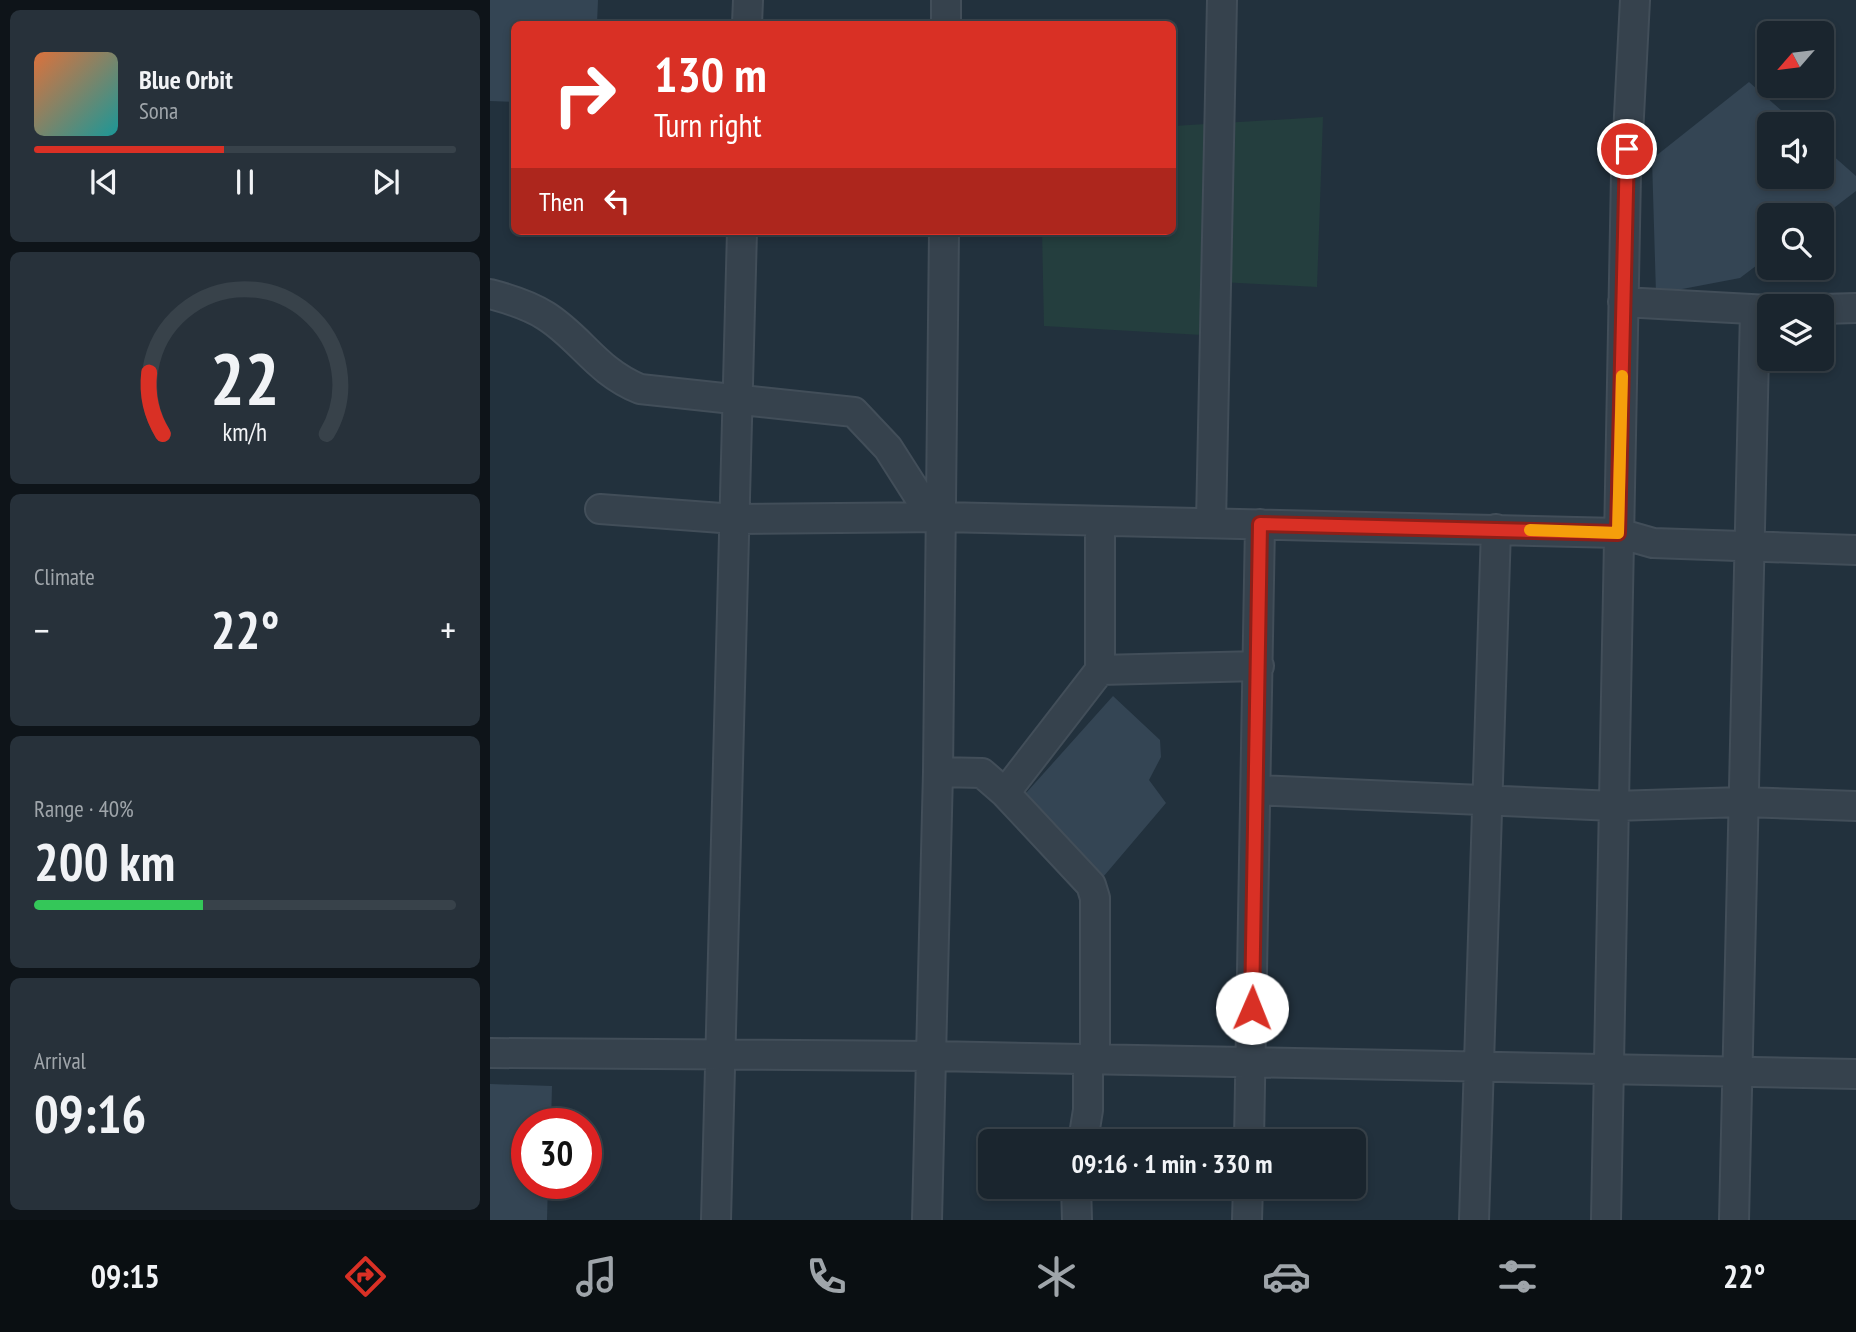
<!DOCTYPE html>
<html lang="en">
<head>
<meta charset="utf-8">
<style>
  body { margin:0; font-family:"PT Sans Narrow",sans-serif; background:#27313a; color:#f1f3f6; height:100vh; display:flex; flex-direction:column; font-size:26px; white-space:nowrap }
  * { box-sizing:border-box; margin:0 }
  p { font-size:23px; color:#9fa5aa }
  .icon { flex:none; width:38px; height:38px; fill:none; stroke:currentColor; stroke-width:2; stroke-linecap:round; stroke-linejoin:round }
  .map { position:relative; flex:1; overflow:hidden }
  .panel { display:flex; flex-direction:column; gap:10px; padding:10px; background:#0e1419; width:490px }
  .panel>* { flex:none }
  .hud { position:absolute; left:21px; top:21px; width:665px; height:214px; border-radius:10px; box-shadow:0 4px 10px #0003,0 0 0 2px #38424a; background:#d93025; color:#fff; overflow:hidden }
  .needle { width:46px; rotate:242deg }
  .tools { position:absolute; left:1267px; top:21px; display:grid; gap:14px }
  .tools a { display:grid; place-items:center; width:77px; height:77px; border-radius:10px; background:#1a252e; box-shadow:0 4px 10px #0003,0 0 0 2px #38424a; font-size:35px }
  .speed { position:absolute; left:21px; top:1108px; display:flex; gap:14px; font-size:35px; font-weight:700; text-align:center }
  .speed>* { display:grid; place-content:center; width:91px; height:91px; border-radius:50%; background:#1a252e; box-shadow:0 4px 10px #0003,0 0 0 2px #38424a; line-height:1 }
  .speed .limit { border:10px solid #d22; background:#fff; color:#111 }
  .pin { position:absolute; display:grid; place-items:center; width:60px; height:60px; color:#fff; margin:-30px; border:4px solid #fff; border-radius:50%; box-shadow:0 2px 7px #0007 }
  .me { position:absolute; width:77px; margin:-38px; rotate:1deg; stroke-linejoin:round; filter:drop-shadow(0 0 5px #0008) }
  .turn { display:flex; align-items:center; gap:24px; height:147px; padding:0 28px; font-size:32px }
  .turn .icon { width:91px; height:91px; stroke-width:2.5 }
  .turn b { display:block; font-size:49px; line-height:60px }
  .then { display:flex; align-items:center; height:66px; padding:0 28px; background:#0003; gap:14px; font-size:26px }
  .big { font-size:52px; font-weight:600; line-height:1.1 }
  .panel .card { flex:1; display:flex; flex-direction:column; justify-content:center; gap:10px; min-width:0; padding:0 24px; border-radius:10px; background:#27313a }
  .panel .dial { align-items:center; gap:0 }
  .dial svg { height:182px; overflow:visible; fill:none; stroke:#38424a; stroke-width:7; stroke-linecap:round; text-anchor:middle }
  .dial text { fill:#f1f3f6; stroke:none }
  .song { display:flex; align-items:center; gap:21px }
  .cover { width:84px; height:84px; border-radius:10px; background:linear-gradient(135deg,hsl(20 70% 55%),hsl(180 70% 35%)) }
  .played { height:7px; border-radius:4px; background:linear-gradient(90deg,#d93025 45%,#38424a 45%) }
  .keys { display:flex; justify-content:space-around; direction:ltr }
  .heat { display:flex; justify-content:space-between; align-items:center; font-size:38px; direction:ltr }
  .charge { height:10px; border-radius:5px; background:linear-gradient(90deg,#34c759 40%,#38424a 0) }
  .trip { position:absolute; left:488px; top:1129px; width:388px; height:70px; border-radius:10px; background:#1a252e; box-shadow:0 4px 10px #0003,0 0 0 2px #38424a; font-weight:600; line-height:70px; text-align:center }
  .tabs { display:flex; height:112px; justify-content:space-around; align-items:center; background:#0a0f12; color:#9fa5aa }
  .tabs .icon { width:49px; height:49px }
  .tabs .selected { color:#d93025 }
  .tabs b { font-size:32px; color:#f1f3f6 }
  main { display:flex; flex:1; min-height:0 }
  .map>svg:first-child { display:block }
</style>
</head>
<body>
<main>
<section class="panel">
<div class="card">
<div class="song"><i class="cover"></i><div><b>Blue Orbit</b><p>Sona</p></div></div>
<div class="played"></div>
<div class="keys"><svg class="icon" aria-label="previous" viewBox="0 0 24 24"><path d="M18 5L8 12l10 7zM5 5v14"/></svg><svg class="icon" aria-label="pause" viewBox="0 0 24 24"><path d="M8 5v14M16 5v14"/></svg><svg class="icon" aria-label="next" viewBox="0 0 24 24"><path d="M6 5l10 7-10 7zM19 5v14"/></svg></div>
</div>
<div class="card dial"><svg viewBox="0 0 100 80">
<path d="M14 69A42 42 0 1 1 86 69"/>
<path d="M14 69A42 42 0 0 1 8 42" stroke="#d93025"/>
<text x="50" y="56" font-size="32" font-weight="700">22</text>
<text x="50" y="72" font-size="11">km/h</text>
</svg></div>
<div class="card"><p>Climate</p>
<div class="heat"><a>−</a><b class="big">22°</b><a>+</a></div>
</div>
<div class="card"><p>Range · 40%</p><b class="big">200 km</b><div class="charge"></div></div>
<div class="card"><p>Arrival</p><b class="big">09:16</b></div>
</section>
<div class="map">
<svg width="1366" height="1220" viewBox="0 0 1366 1220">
  <rect width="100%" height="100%" fill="#22313d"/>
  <path fill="#243e3e" d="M833,117L827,287L730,282L712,335L554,326L552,231H682L683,126Z"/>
  <path fill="#344554" d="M0,0H108L107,24H24V102L0,101Z
    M1259,82L1307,124H1279V177H1332V146L1366,176V191L1332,217L1279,215V256L1250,278L1166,294L1162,159Z
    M623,696L670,740L671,757L659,780L676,803L608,883L528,802Z
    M0,1084L62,1086L61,1124H37V1183H58L57,1220H0Z"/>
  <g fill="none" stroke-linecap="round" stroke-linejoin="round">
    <defs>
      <path id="minor" d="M257,24L258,0
        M456,24V0
        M0,294C19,299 39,305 56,316C92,339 106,371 150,389L364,412L398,448L442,517
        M1133,302L1279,310
        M1332,309L1366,308
        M110,509L245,519L452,517L1128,533L1163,543L1366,550
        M610,521V670L769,666
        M721,523L732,0
        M448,772L492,773L515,793L601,885L605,898V1059
        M766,790L1124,806L1253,802L1366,806
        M515,793L610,670
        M0,1053L442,1056L1366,1074
        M593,1141L598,1110V1059
        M759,1141L770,524
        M586,1186L587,1220
        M226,1220L252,231
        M437,1220L448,772L454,231
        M757,1220L758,1186
        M984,1220L1006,529
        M1116,1220L1136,174L1145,0
        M1244,1220L1265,311"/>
    </defs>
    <use href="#minor" stroke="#424e59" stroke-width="32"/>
    <use href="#minor" stroke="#36424d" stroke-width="28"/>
  </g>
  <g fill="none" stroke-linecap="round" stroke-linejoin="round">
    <defs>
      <path id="route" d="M762,1008L770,524L1128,533L1137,149"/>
    </defs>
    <use href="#route" stroke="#8d1f18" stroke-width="18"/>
    <use href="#route" stroke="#d93025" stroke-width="12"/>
    <path stroke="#f59e0b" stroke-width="12" d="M1040,530L1128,533L1132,376"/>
  </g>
</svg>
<div class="tools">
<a><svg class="needle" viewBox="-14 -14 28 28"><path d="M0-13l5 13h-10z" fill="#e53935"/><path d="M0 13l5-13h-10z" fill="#9fa5aa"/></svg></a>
<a><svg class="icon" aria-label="sound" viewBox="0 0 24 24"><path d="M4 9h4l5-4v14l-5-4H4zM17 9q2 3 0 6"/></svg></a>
<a><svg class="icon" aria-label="search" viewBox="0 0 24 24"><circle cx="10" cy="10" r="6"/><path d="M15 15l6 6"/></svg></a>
<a><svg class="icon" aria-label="layers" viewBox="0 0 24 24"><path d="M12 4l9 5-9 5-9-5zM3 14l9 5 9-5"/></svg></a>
</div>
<div class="speed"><div class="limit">30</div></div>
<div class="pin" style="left:1137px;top:149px;background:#d93025"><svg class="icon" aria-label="arrive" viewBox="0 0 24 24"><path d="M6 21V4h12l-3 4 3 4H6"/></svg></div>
<svg class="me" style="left:762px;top:1008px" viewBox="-20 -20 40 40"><circle r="19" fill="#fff"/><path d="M0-13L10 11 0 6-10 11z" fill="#d93025"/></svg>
<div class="trip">09:16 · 1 min · 330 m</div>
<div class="hud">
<div class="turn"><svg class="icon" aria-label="right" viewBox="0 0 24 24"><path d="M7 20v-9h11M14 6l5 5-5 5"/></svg><div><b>130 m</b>Turn right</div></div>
<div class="then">Then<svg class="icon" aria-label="left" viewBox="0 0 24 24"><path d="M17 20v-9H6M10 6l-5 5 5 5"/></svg></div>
</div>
</div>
</main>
<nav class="tabs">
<b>09:15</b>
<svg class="icon selected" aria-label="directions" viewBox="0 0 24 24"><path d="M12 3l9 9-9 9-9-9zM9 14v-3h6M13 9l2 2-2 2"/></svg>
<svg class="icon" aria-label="music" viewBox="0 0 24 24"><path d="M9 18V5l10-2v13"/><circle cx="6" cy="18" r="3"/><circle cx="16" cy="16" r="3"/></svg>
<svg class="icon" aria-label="phone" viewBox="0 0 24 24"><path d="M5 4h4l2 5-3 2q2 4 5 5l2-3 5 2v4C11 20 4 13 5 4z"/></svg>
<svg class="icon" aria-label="climate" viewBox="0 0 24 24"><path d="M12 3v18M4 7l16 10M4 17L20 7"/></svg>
<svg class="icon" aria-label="car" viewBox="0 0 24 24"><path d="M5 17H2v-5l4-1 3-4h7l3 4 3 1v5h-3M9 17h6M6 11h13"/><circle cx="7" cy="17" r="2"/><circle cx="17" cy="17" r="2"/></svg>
<svg class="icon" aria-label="filters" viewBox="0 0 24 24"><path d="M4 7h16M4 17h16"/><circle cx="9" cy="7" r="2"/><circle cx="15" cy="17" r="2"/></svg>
<b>22°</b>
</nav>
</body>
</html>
